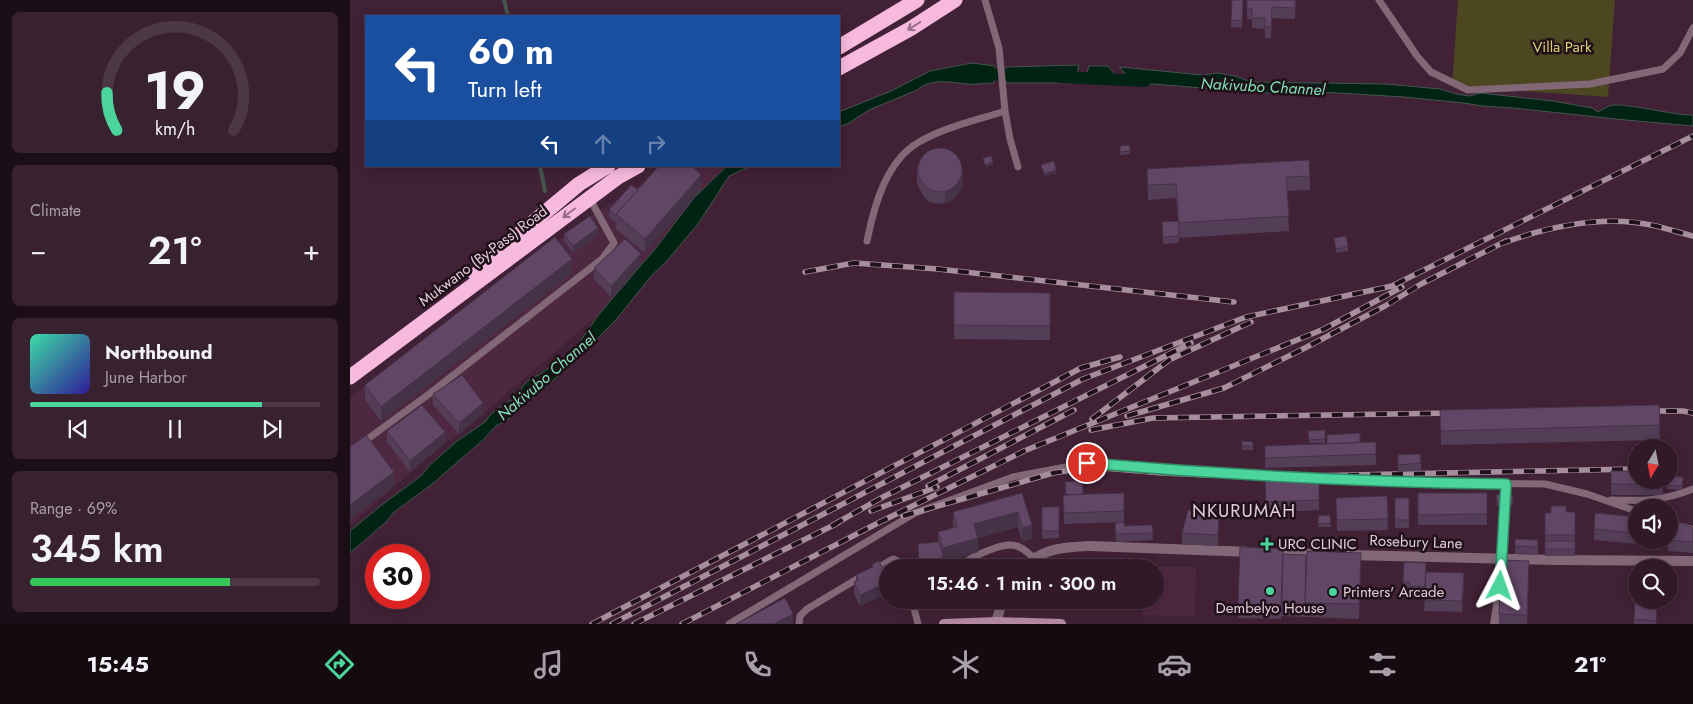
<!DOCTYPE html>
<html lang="en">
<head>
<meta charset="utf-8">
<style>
  body { margin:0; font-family:Jost,sans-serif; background:#392230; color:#f1f3f6; height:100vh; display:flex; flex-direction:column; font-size:19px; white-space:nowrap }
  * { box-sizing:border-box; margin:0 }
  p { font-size:16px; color:#a8a0a8 }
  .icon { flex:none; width:28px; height:28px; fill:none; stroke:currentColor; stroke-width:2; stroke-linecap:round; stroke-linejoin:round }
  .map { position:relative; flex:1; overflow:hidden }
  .details { display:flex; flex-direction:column; gap:12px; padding:12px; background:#1b0e16; width:350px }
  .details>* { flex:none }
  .guide { position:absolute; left:15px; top:15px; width:475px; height:152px; border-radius:0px; box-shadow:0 2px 12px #0003,0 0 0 1px #4c3845; background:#1a4fa0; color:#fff; overflow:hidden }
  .needle { width:32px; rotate:190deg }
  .controls { position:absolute; left:1278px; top:439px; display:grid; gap:10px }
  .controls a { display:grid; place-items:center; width:50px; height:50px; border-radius:50%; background:#311928; box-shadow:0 2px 12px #0003,0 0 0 1px #4c3845; font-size:25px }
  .speed { position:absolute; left:15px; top:544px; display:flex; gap:10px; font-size:25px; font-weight:700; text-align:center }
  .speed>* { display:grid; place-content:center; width:65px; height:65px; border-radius:50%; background:#311928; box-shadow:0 2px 12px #0003,0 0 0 1px #4c3845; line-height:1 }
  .speed .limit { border:8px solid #d22; background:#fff; color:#111 }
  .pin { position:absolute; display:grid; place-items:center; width:42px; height:42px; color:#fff; margin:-21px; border:2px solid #fff; border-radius:50%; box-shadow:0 1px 5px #0007 }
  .me { position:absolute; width:55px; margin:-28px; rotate:4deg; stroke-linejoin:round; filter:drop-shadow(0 0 4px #0008) }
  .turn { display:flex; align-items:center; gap:18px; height:105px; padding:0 20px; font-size:22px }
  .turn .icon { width:65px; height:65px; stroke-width:2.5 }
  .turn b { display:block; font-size:35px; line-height:42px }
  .lanes { display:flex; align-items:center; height:48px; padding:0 20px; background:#0003; justify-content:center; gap:25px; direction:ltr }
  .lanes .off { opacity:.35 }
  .big { font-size:38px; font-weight:600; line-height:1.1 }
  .details .widget { flex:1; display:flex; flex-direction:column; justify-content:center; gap:8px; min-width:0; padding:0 18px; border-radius:8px; background:#392230 }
  .details .dial { align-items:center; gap:0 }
  .dial svg { height:130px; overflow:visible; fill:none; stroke:#4c3845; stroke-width:7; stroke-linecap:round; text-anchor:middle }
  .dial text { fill:#f1f3f6; stroke:none }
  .song { display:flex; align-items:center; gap:15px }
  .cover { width:60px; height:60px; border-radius:8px; background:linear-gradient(135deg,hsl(160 70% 55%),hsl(250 70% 35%)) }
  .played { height:5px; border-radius:2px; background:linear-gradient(90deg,#4bd49b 80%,#4c3845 80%) }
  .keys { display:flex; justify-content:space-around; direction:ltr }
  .heat { display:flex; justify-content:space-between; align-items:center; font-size:28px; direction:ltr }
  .charge { height:8px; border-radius:4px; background:linear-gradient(90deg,#34c759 69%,#4c3845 0) }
  .trip { position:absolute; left:529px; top:559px; width:285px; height:50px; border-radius:25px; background:#311928; box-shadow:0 2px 12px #0003,0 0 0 1px #4c3845; font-weight:600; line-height:50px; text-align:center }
  .tab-bar { display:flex; height:80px; justify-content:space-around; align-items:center; background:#140a10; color:#a8a0a8 }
  .tab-bar .icon { width:35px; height:35px }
  .tab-bar .on { color:#4bd49b }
  .tab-bar b { font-size:22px; color:#f1f3f6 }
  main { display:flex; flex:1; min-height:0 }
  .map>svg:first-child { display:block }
</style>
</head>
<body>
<main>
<section class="details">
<div class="widget dial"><svg viewBox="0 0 100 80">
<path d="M14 69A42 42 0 1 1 86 69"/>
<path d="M14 69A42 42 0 0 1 8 46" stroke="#4bd49b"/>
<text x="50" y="56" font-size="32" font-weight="700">19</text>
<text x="50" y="72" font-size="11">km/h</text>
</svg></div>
<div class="widget"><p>Climate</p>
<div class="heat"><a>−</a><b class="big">21°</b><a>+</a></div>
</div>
<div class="widget">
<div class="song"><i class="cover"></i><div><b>Northbound</b><p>June Harbor</p></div></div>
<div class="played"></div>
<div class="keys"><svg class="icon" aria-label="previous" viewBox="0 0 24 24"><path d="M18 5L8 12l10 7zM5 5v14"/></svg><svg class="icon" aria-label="pause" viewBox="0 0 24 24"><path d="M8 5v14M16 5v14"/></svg><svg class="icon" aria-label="next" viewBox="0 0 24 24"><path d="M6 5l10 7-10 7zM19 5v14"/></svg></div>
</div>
<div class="widget"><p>Range · 69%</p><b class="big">345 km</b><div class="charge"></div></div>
</section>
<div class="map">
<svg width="1343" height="624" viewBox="0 0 1343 624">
  <rect width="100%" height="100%" fill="#412135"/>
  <path fill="#4e2841" d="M320,166H375L351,190L305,249L250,313L133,414L109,434L95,443L0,525V398L235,220Z
    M804,567H846L845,616L791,615L793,600H805Z"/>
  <path fill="#4c4721" d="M1108,0H1265L1258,97L1102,86Z"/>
  <path fill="#002314" stroke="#44554e" d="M622,63L645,66L644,83C635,83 625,85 616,84C600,82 581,78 567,90L519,110L499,123L489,127V112L541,91L580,71Z
    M729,65L725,83H656V67Z
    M739,66H758L772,83H734Z
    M770,67L852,75L868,73L885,76L901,82L1036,84L1090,89L1106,94L1120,96L1130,93L1203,101L1242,108L1248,112C1252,110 1255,108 1259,106C1271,101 1324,116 1343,115V126L1276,120L1163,108L1132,106L1114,103L1054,97L953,91L916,93L802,84L782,83Z
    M377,166H401L379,176L348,224L316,262L302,275L265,321L224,362L160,418L146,426L133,440L81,485L44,512L36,522L0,553V531L33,504L71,476L80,465L106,442L135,422L141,414L159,401L167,399C169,389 178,378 189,375L224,350L250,313L305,249L344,198Z"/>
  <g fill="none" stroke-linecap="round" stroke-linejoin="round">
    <path stroke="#44554e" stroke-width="4" d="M154,0L158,16
      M190,166L195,191"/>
    <path stroke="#002314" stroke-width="12" d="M628,74L672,75
      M710,77L795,81"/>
    <path stroke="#826877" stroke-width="7" d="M635,0L649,48L655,111L660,139L668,167
      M1029,0L1067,56L1081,72L1118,90L1240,84L1313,69L1330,53L1343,28
      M517,241C524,206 536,161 569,142C595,127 627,120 655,111
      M0,452L79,394L252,259L264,243L240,199
      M961,477L1060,483L1195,484L1237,494L1286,511
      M1261,500C1292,501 1313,501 1343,489
      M1319,522L1343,530
      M607,568C617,559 648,544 661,545C670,545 677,552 684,558
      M524,570L543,559L549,562L552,568
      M562,600L568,624
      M379,624L565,513L663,477L737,463L811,469L948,477
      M449,624L450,616L457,609L512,576"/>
    <path stroke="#826877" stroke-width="10" d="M922,553L970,554
      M999,555L1207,560L1343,561
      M675,568C690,548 716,547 739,546L902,552
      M646,622L653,600
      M1145,624L1149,599L1156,484"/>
    <path stroke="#b289a1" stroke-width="10" d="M594,624L646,622L711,624"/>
    <path stroke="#f8b9df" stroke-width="15" d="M489,47L567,0
      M489,68L560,29L605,0
      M126,275L144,255L229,184L258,166
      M0,377L268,177L288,166"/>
    <defs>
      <path id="rail" d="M1150,244C1199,226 1254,214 1306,226C1318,229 1331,233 1343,236
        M455,272L504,263L588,269L884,302
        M1294,411H1333L1343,413
        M777,416L874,388L955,348L1035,306L1071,284L1156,241
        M742,419L819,360L901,322
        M741,430L803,418L1104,413
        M954,476L1286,469
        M578,486L724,410
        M521,511L587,487
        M553,516L703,473L742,467L812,473L904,477H929
        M483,525L533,497L841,343
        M242,624L731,368L770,357
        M262,624L733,379L896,317L1042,286L1343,136
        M284,624L488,523
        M332,624L528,523L674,451L974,329L1052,287"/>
    </defs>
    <use href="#rail" stroke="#a78e9d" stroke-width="5.5"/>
    <use href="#rail" stroke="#1f1019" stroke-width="4" stroke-dasharray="11" stroke-linecap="butt"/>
  </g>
  <path fill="#533d57" d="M882,0H893L892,28L881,27Z
    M897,0H946L945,19L922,18L921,38H915V29L902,28V19H897Z
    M779,145L780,154L770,155V146Z
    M567,166L613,180L612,188L603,200L595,203L588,204L580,202L574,197L567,184Z
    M797,169L960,176V190L937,191L939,231L829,238V243L813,244L812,222L828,221L826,198L798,200Z
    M288,190H351L295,253L266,229V223L259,217V210Z
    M214,234L248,235L223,253L214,241Z
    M984,238L998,247V251L986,253Z
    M291,265L261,297L244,279V268Z
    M222,273L31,421L15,400V385Z
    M604,292L700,293V340L604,339Z
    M83,394L133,414L109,434L83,405Z
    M1309,405L1310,440L1091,445L1090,410Z
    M975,430V443H959L958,431Z
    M37,431L95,443L60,472L37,442Z
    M977,435L1010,443L1026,442V465L915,468V446L977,444Z
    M892,441L903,442V450H892Z
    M1048,455L1071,463V471L1048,472Z
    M1261,471L1313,480V495H1261Z
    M915,477L969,500V510L916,513Z
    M1333,477L1332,490L1317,489V480Z
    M715,482L733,494L774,511V522L714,524L713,495H716Z
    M672,493L682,539L672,542L668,527L628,538V552L593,563L591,568H569L568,544L588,542V532L603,528V512Z
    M1068,493H1137V525H1068Z
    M1162,493L1163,505L1147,506L1146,495Z
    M1037,496L1038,530L987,531L986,498Z
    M1045,498H1059V528H1045Z
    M692,507H709V538L692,539Z
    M1225,512V556H1195V513Z
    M980,515L981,527H968V516Z
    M1286,517V540H1310L1309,546L1244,540V529Z
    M765,523L774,526L802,525L803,540L766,542Z
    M869,526L868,546L832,544V533Z
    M1343,528V553L1318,551V540Z
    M1165,539L1188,540V555L1165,554Z
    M933,554L1011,567L1009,619L932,616V615L931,619L888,618V604Z
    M522,564L532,567L538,568V593L510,606L504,593V582L506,581V575L522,568Z
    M1286,569V600H1308L1306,624H1284L1285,601H1282V590Z
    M1076,570L1075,589L1114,584L1112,612L1074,611L1075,594L1060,593V590L1053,589V582Z
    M1179,572L1177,624H1149V614Z"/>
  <path fill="#443247" d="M643,162V165L635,168V165Z
    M613,169L612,188L603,200L595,203V192Z
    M706,170V174L694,177V174Z
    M351,175V190L295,253V239Z
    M248,228V235L223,253V246Z
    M291,254V265L261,297V286Z
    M222,259V273L31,421V407Z
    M133,403V414L109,434V423Z
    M95,432V443L60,472V461Z
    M44,472V486L0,519V505Z
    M668,512V527L624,539V524Z
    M682,525V539L672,542V528Z
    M628,538V552L593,563L591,568H590V562L593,555V548Z
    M1179,561V572L1177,624V615Z
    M1114,573V584L1112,612V601Z
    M538,582V593L510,606V595Z
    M443,614V624H424Z"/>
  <path fill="#614765" stroke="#443247" d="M882,0H893L892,21L881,20Z
    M897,0H945V8L922,7L921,27H915V18H902V9L897,8Z
    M779,145L780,151L770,152V146Z
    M568 170a22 22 0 1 1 44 0a22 22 0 1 1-44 0Z
    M641,156L643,162L635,165L633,158Z
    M959,160L960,176L936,177L939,216L829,223L826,184L798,185L797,169Z
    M704,161L706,170L694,174L691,165Z
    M309,166H342L351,175L295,239L266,214Z
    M281,185L288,190L266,214V216L259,210Z
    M240,216L248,228L223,246L214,234Z
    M828,221L829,236L813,237L812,222Z
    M996,236L998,247L986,249L984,238Z
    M205,237L222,259L31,407L15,385Z
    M275,239L291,254L261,286L244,268Z
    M604,292L700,293V326L604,325Z
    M112,375L133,403L109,423L83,394Z
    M72,405L95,432L60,461L37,431Z
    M1309,405L1310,425L1091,431L1090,410Z
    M975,430V439L959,440L958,431Z
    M1010,433V442L977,444V435Z
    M16,435L44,472L0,505V447Z
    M892,441L903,442V446H892Z
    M1026,442V454L915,458V446Z
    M1070,454L1071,463L1048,465V455Z
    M1261,471H1286V480H1313V484H1261Z
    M969,475V500L916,502L915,477Z
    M1319,476L1333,477L1332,486L1317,485V480H1319Z
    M732,480L733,494L716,495L715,482Z
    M672,493L682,525L672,528L668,512L624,524L628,538L593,548L588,532L607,527L603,512Z
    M774,493V511L714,513L713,495Z
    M1068,493H1137V514L1068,515Z
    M1162,493L1163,502L1147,503L1146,495Z
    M1037,496L1038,519L987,520L986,498Z
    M1045,498H1059V520H1045Z
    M1201,506H1216V512H1225V535H1195V513H1201Z
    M692,507H709V531H692Z
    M838,510L869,516L868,535L832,533Z
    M1245,513L1286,517V533L1244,529Z
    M980,515L981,523L968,524V516Z
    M1320,518L1343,528V542L1318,540Z
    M774,522V526L802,525L803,533L766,534L765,523Z
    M1165,539L1188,540V547L1165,546Z
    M1195,541H1225V549H1195Z
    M589,542L593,555L590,562L569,563L568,544Z
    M890,547L933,549L931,605L888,604Z
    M957,551L1011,553L1009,604L955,603Z
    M933,554L956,555L955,606L932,605Z
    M547,560L550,568H538V582L510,595L504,582L508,580L506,575L523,567L522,564L529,561L532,567Z
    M1152,560L1179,561L1177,615L1149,614Z
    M1054,562L1076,563L1075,587L1060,586V582H1053Z
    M1283,569H1286V591L1282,590Z
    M1076,572L1114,573L1112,601L1074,600Z
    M435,598L443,614L424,624H386Z
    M1285,600H1307L1306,621L1284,619Z"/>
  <defs><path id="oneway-shaft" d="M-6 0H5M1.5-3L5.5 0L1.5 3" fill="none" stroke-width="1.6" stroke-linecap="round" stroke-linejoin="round" transform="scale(1.25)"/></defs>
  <g stroke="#966d86">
    <use href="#oneway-shaft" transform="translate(564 26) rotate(148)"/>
    <use href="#oneway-shaft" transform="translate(219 213) rotate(143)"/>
  </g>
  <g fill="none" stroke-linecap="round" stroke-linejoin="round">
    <defs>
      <path id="route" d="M737,463C876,475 1016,482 1156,484L1150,586"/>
    </defs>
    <use href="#route" stroke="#318a65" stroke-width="12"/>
    <use href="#route" stroke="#4bd49b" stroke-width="9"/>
  </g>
  <g fill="#4bd49b" stroke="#1f1019" stroke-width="2">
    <path d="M914.5 536.5h5v5h5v5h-5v5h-5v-5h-5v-5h5z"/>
    <circle cx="920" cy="591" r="5"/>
    <circle cx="983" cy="592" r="5"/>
  </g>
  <g text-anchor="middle" stroke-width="5" stroke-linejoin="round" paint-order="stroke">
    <g font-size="15" fill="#dcd071" stroke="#1f1019">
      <text x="1212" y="52">Villa Park</text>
    </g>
    <g font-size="15" fill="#e1cbd7" stroke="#1f1019">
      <text transform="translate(133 256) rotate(-37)" y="5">Mukwano (By-Pass) Road</text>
      <text transform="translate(1066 542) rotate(2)" y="5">Rosebury Lane</text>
    </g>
    <g font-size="15" fill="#e1cbd7" stroke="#1f1019" text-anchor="start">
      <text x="928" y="549">URC CLINIC</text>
      <text x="993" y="597">Printers' Arcade</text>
      <text x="920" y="613" text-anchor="middle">Dembelyo House</text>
    </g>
    <g font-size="16" font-style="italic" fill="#7fe4b5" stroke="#1f1019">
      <text transform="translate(913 86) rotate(3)" y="6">Nakivubo Channel</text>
      <text transform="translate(196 376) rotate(-41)" y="6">Nakivubo Channel</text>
    </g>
    <g font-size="18" letter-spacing="1" fill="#e1cbd7" stroke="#1f1019">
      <text x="894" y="517">NKURUMAH</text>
    </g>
  </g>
</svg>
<div class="controls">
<a><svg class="needle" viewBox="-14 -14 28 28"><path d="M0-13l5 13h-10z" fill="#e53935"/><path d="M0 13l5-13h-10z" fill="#a8a0a8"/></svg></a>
<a><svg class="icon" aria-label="sound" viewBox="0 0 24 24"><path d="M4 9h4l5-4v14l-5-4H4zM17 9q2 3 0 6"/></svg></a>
<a><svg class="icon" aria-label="search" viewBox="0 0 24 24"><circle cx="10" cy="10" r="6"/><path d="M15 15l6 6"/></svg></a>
</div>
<div class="speed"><div class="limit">30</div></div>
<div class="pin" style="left:737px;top:463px;background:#d93025"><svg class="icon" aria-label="arrive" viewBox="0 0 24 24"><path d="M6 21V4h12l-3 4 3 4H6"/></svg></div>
<svg class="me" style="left:1150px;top:586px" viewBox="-20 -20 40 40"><path d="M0-17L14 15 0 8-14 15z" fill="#4bd49b" stroke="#fff" stroke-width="4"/></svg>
<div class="trip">15:46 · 1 min · 300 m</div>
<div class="guide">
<div class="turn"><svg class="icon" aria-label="left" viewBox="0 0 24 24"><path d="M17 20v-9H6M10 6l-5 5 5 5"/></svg><div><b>60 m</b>Turn left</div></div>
<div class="lanes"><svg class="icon" aria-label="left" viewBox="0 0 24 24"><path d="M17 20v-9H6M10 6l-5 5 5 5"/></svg><svg class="icon off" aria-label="ahead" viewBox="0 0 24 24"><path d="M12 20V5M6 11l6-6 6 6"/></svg><svg class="icon off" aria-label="right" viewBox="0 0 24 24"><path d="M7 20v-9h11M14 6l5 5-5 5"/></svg></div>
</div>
</div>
</main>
<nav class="tab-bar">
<b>15:45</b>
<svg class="icon on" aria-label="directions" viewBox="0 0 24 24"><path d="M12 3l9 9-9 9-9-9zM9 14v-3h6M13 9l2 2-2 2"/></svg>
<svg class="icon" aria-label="music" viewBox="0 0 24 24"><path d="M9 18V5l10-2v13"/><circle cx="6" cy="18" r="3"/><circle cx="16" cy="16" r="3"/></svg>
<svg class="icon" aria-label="phone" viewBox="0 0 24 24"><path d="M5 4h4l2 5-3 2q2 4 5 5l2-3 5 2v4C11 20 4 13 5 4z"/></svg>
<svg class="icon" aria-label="climate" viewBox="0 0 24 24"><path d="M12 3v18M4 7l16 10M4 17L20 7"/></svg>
<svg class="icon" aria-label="car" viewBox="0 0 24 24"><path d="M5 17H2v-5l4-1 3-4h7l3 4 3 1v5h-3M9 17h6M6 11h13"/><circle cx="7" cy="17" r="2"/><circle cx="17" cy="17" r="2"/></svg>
<svg class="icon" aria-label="filters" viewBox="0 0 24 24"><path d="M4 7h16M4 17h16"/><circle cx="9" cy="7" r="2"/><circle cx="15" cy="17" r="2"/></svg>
<b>21°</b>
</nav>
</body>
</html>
